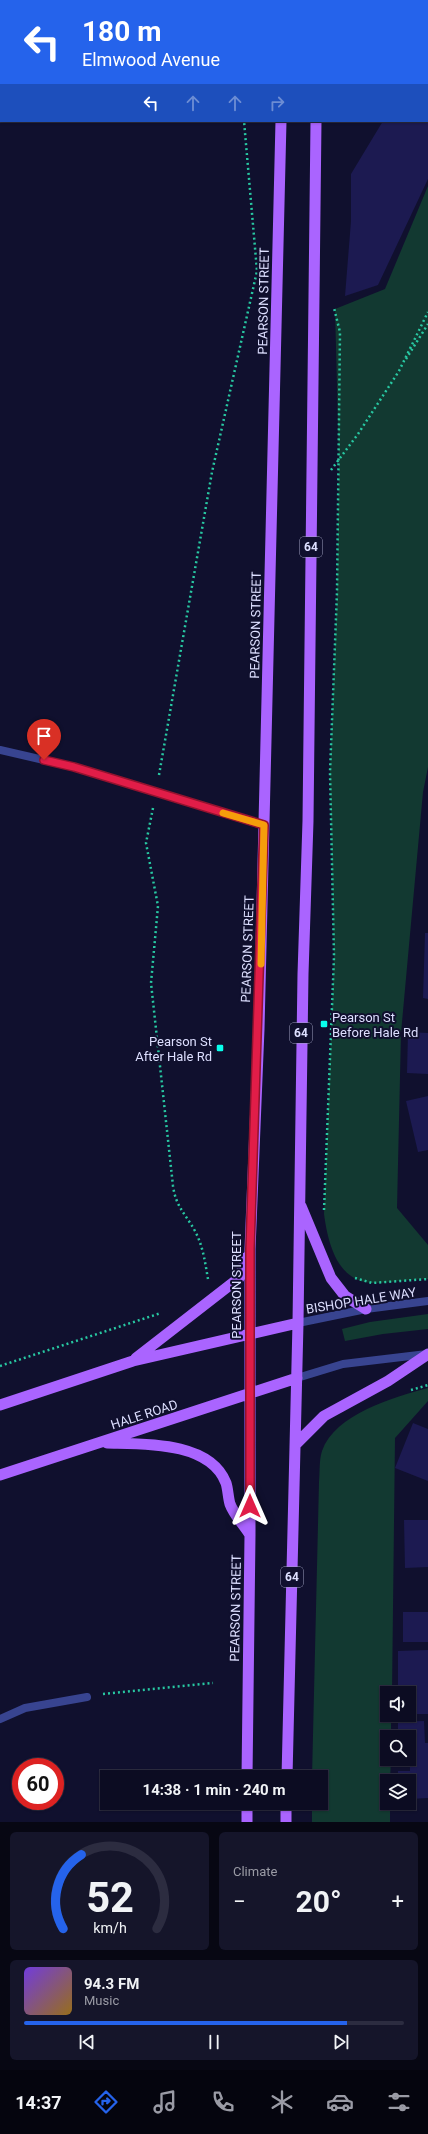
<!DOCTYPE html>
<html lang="en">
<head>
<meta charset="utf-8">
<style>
  body { margin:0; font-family:Roboto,sans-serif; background:#15152a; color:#f1f3f6; height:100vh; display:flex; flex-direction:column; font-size:15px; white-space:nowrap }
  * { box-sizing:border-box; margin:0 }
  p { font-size:13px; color:#9a9ba5 }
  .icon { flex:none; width:22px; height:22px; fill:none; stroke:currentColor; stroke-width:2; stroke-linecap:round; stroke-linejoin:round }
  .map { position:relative; height:1822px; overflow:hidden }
  .drawer { display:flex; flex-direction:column; gap:10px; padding:10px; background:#070713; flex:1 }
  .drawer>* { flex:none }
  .banner { position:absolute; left:0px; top:0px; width:428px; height:122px; box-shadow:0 1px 3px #0004,0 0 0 1px #2c2c40; background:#2563eb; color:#fff; overflow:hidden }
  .buttons { position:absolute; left:380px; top:1686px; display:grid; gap:8px }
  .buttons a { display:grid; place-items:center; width:36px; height:36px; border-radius:0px; background:#0c0c22; box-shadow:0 1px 3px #0004,0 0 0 1px #2c2c40; font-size:20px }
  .speed { position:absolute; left:12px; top:1758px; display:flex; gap:8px; font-size:20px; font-weight:700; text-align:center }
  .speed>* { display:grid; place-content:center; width:52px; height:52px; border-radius:50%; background:#0c0c22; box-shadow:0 1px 3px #0004,0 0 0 1px #2c2c40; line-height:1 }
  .speed .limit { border:6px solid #d22; background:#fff; color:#111 }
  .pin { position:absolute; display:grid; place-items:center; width:34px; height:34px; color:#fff; margin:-41px -17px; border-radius:50% 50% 50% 0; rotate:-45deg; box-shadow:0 0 4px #0007 }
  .pin .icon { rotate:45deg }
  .me { position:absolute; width:44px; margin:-22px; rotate:0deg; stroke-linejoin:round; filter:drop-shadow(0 0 3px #0008) }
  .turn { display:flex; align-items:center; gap:14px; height:84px; padding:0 16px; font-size:18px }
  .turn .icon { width:52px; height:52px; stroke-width:2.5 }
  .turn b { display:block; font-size:28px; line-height:34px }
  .lanes { display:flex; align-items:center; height:38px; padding:0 16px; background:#0003; justify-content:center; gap:20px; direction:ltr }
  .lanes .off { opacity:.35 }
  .big { font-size:30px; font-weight:700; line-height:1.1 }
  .drawer .widget { flex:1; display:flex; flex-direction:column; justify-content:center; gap:6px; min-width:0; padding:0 14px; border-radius:6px; background:#15152a }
  .drawer .dial { align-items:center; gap:0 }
  .dial svg { height:104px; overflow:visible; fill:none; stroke:#2c2c40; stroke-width:7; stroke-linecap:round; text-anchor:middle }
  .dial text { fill:#f1f3f6; stroke:none }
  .song { display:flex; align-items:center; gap:12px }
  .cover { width:48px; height:48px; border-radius:6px; background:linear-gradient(135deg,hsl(260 70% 55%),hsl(40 70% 35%)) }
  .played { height:4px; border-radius:2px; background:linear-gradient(90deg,#2563eb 85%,#2c2c40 85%) }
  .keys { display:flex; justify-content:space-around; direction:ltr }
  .heat { display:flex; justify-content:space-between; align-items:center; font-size:22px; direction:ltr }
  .drawer .tiles { flex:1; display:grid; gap:10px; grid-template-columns:1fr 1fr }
  .widget:last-child { grid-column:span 2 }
  .trip { position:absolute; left:100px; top:1770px; width:228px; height:40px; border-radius:0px; background:#0c0c22; box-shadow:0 1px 3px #0004,0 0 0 1px #2c2c40; font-weight:700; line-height:40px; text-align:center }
  .dock { display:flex; height:64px; justify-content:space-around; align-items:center; background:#05050e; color:#9a9ba5 }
  .dock .icon { width:28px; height:28px }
  .dock .on { color:#2563eb }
  .dock b { font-size:18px; color:#f1f3f6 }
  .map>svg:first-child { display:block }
</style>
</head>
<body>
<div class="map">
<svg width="428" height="1822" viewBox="0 0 428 1822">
  <rect width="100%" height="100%" fill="#10102e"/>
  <path fill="#123931" d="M428,186V767L423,792L401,1033L397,1208L428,1245V1279C410,1279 391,1283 372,1283C337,1281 328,1243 324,1214L334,956L330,772L337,592L339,464L335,309L385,289Z
    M428,1314V1329L383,1334L345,1341L342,1329L370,1322Z
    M428,1388V1401L395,1438L392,1693H387V1715H391V1737H387V1759H391L390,1781H387V1803H390V1822H312V1803H321V1777H312L319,1482C320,1472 319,1460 322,1451C335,1414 394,1397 428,1388Z"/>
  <path fill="#1c1a51" d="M383,121H428V179L378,285L345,296L351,221V174Z
    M425,933H428V999L423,998Z
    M408,1032L428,1033V1074L407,1073Z
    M428,1096V1150L418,1152L406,1101Z
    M413,1423L428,1429V1481L395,1468Z
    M404,1520H428V1567L405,1568Z
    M403,1612H428V1642H403Z
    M428,1650V1714H409V1693H398V1651Z
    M424,1721L425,1743H428V1798L409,1799V1781H398V1771H410L409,1737H398V1722Z"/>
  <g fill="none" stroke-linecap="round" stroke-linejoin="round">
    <path stroke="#28c8a2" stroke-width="2.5" stroke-dasharray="2 3" stroke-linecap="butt" d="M236,0V1
      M340,1V0
      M406,359L428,324
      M331,470L358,434L399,371L428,312
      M159,775L212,472L257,271L244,121
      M153,808L146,843L158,906L151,983L173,1186C176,1207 185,1213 195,1231C203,1246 205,1262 208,1279
      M324,1210L334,956L330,772L337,592L340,332L334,308
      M355,1278L372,1283L428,1279
      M0,1366L161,1313
      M411,1390L428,1385
      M103,1694L213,1683"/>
    <path stroke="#384490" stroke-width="8" d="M416,1L417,0
      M0,750L74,767L265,825
      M298,1323L366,1309L428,1301
      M297,1378L343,1364L427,1354
      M0,1719L25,1708L87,1697"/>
    <path stroke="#aa64ff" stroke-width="11" d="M284,1V0
      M318,1V0
      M301,1206L331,1278L345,1296L366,1309
      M136,1358L239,1278L247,1257
      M0,1405L133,1361L298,1323
      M107,1443C143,1444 210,1441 226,1483C228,1489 228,1497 230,1504C234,1515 244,1525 250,1535
      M295,1445L324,1416L388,1381L428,1354
      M0,1475L297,1378
      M247,1777L250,1535V1249L259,1029L281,121
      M287,1777L298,1323L303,974L308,821L316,121
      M247,1822V1803
      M286,1822V1803"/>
  </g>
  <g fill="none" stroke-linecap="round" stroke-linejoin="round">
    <defs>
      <path id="route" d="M44,760L74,767L264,825L250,1249V1506"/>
    </defs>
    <use href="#route" stroke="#92132f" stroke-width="10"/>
    <use href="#route" stroke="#e11d48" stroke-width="7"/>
    <path stroke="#f59e0b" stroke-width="7" d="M223,813L264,825L261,964"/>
  </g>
  <g fill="#09ffec" stroke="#10102e" stroke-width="1.5">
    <rect x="320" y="1020" width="8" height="8" rx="2"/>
    <rect x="216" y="1044" width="8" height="8" rx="2"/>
  </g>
  <g text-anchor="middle" stroke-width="4" stroke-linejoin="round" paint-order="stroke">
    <g fill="#10102e" stroke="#a0a1c0" stroke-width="1">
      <rect x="300" y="537" width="22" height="20" rx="3"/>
      <rect x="290" y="1023" width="22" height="20" rx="3"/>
      <rect x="281" y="1567" width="22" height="20" rx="3"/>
    </g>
    <g font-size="12" font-weight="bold" fill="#dddfff">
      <text x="311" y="551">64</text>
      <text x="301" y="1037">64</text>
      <text x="292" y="1581">64</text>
    </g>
    <g font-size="13" fill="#dddfff" stroke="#10102e">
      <text transform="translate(263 301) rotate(-89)" y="5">PEARSON STREET</text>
      <text transform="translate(255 625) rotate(-89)" y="5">PEARSON STREET</text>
      <text transform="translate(247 949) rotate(-88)" y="5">PEARSON STREET</text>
      <text transform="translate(236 1285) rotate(-90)" y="5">PEARSON STREET</text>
      <text transform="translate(361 1300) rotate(-9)" y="5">BISHOP HALE WAY</text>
      <text transform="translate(144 1414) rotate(-18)" y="5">HALE ROAD</text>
      <text transform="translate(235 1608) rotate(-89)" y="5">PEARSON STREET</text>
    </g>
    <g font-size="13" fill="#dddfff" stroke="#10102e" text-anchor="start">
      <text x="332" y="1022">Pearson St<tspan x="332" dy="15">Before Hale Rd</tspan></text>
      <text x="212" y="1046" text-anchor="end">Pearson St<tspan x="212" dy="15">After Hale Rd</tspan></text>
    </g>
  </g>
</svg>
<div class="buttons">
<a><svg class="icon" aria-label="sound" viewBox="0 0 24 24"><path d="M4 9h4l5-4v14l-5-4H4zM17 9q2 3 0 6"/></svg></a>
<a><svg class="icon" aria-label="search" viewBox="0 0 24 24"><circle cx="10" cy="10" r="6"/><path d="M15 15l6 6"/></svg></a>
<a><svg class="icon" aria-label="layers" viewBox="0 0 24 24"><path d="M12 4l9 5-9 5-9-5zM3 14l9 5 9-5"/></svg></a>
</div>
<div class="speed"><div class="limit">60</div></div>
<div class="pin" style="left:44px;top:760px;background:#d93025"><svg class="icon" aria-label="arrive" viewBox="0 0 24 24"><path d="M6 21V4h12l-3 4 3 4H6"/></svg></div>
<svg class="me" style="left:250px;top:1506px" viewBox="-20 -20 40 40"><path d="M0-17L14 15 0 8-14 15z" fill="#e11d48" stroke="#fff" stroke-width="4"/></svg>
<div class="trip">14:38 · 1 min · 240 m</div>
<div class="banner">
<div class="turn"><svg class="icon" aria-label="left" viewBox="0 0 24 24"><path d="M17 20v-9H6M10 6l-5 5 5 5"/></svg><div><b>180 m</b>Elmwood Avenue</div></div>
<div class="lanes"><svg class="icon" aria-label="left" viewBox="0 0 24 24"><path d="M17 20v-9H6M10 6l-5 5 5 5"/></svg><svg class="icon off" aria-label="ahead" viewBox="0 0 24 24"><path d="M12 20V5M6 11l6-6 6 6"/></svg><svg class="icon off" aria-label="ahead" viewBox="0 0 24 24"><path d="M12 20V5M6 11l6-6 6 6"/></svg><svg class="icon off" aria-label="right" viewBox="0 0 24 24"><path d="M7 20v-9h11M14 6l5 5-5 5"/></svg></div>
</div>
</div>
<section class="drawer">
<div class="tiles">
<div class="widget dial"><svg viewBox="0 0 100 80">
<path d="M14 69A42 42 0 1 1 86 69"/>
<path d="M14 69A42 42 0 0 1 28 12" stroke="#2563eb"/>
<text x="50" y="56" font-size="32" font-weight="700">52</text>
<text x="50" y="72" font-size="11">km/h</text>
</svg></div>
<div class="widget"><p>Climate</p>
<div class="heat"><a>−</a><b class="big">20°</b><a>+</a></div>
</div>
<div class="widget">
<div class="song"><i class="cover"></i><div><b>94.3 FM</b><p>Music</p></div></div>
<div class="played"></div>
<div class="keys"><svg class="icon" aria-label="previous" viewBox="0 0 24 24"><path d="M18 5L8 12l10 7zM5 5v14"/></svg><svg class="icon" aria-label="pause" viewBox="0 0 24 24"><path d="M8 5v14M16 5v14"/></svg><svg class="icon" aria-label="next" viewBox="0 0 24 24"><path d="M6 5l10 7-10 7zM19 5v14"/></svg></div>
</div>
</div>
</section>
<nav class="dock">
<b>14:37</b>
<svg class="icon on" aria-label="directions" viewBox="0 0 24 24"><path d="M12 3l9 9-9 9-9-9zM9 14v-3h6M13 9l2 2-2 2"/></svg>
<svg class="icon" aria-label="music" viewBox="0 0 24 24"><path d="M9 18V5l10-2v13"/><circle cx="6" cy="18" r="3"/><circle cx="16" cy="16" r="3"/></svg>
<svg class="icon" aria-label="phone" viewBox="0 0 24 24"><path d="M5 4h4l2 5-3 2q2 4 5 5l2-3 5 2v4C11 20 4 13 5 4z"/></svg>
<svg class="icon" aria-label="climate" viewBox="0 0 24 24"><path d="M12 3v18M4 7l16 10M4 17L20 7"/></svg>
<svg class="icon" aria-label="car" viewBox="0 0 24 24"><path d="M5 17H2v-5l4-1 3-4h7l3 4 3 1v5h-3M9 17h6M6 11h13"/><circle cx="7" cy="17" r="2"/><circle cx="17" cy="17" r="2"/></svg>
<svg class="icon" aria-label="filters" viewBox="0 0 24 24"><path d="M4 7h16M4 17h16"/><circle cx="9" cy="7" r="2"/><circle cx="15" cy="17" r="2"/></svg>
</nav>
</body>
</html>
